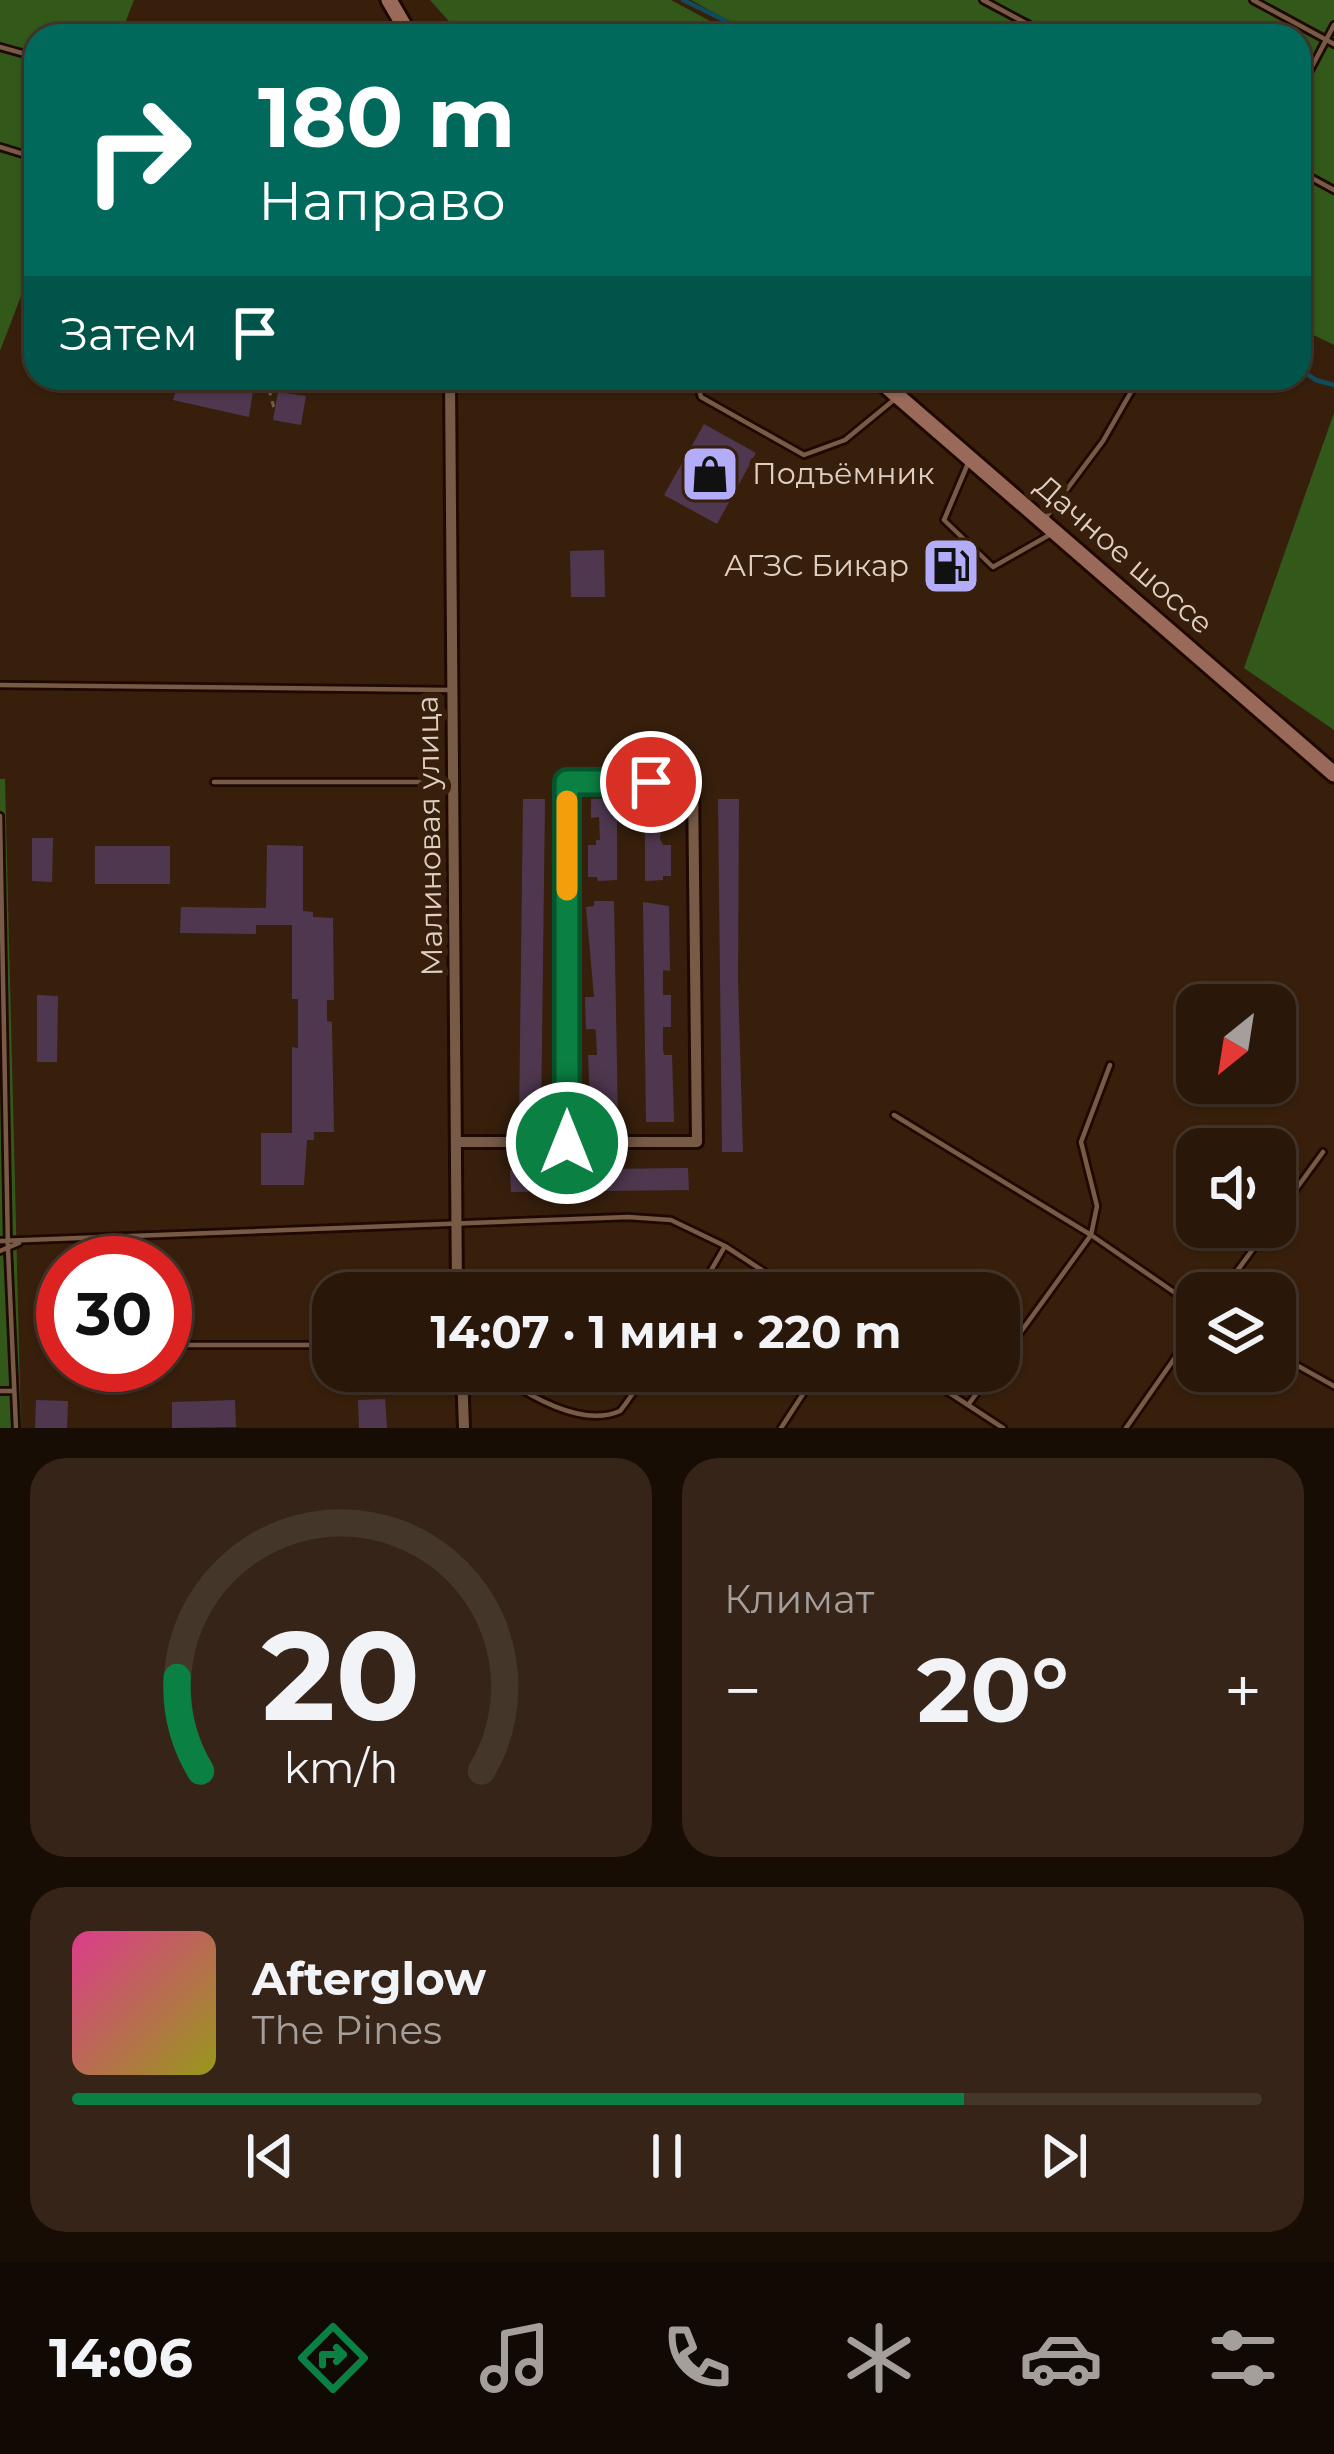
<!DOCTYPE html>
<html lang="ru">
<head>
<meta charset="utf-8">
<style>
  body { margin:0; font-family:Montserrat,sans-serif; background:#352417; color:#f1f3f6; height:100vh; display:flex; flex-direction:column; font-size:45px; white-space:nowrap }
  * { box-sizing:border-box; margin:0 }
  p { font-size:39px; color:#a59f9c }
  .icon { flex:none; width:66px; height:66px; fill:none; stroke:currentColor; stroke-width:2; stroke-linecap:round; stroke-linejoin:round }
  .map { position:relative; height:1428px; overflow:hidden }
  .side { display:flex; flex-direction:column; gap:30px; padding:30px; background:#170d05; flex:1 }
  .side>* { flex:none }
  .top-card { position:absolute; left:24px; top:24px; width:1287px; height:366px; border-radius:36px; box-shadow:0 3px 9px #0004,0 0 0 3px #45362a; background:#00695c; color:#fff; overflow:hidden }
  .needle { width:78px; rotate:210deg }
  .buttons { position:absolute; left:1176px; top:984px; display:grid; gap:24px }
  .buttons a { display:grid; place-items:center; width:120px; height:120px; border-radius:24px; background:#291709; box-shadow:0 3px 9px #0004,0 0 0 3px #45362a; font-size:60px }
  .speed { position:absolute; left:36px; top:1236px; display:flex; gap:24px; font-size:60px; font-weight:700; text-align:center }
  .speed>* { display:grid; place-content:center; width:156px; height:156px; border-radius:50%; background:#291709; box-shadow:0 3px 9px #0004,0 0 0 3px #45362a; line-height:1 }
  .speed .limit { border:18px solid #d22; background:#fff; color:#111 }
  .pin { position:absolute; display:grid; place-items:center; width:102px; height:102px; color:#fff; margin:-51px; border:6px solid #fff; border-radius:50%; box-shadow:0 3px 12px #0007 }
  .me { position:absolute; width:132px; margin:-66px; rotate:0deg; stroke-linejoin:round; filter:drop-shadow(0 0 9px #0008) }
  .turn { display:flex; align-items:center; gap:42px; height:252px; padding:0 36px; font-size:54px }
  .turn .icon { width:156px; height:156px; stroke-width:2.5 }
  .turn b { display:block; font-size:84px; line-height:102px }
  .then { display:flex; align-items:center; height:114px; padding:0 36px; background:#0003; gap:24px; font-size:45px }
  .big { font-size:90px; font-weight:700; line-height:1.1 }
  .side .card { flex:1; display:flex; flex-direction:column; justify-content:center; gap:18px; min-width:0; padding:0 42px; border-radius:36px; background:#352417 }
  .side .dial { align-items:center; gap:0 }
  .dial svg { height:312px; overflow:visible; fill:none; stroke:#45362a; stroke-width:7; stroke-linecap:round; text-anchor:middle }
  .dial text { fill:#f1f3f6; stroke:none }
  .song { display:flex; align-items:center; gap:36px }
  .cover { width:144px; height:144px; border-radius:18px; background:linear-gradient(135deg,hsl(330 70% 55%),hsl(60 70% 35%)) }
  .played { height:12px; border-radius:6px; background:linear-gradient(90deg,#0b8043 75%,#45362a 75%) }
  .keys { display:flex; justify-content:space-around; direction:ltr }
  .heat { display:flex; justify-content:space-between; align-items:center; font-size:66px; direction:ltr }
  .side .tiles { flex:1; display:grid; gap:30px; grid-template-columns:1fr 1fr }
  .card:last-child { grid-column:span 2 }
  .trip { position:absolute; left:312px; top:1272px; width:708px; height:120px; border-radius:36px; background:#291709; box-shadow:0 3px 9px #0004,0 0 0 3px #45362a; font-weight:700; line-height:120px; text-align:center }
  .tabs { display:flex; height:192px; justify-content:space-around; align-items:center; background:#100904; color:#a59f9c }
  .tabs .icon { width:84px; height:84px }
  .tabs .current { color:#0b8043 }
  .tabs b { font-size:54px; color:#f1f3f6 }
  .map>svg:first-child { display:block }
</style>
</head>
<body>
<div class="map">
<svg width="1334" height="1428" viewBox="0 0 1334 1428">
  <rect width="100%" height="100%" fill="#371f0c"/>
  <path fill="#32591a" d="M0,0H134L120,36H36V257L0,351Z
    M430,0H671L738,36H462Z
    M691,0H1334V345L1299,328V36H757Z
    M1334,413V730L1244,668Z
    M0,779H5L21,1428H0Z"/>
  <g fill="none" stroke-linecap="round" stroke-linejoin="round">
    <path stroke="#114c5c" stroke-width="4.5" d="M683,0L724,20L745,36
      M1299,369L1316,380L1334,385"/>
  </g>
  <path fill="#4f384f" d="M180,378H206L232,385L233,378H255L249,417L173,400Z
    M278,392L306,396L301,425L273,420Z
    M704,424L756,453L717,524L664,495Z
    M604,550L605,597H571L570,551Z
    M617,798V880L598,881L597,877H588V845H596V840H600L599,817L591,818V799Z
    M523,799H545L541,1123H519Z
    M645,799L672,801L671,819L662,818L660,839L663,845H671V876H663V880L645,881Z
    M718,799H739L738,981L743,1152H722Z
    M32,838H53L52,882L32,881Z
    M267,845L303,846V911L313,912V917L333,918L334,1000H327V1021L332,1022V1027L334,1132H314V1140H307L304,1185H261V1133H292V1047L298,1048V999H292V925H256V934L180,933L181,907L266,908Z
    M95,846H170V884H95Z
    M594,901H614L618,1122H591L588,1055H597L596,1032L595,1029H586L585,997H594L586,907L594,906Z
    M643,902L669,906L670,971L663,970V995H671V1027H663V1050L664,1055H672L674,1122H646Z
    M37,995L58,996L57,1062H37Z
    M688,1168L689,1190L511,1192L510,1170Z
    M385,1399L387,1428H359L358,1400Z
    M36,1400L68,1401L67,1428H35Z
    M235,1400L236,1427L172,1428V1402Z"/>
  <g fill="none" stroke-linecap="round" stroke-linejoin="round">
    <defs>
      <path id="service" d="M983,0L1050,36
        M1253,0L1334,44
        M0,47L36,57
        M1299,91L1334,25
        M0,147L36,158
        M1299,171L1334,190
        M696,378L701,397L804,455L845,440L895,399
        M969,461L944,520L993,567L1051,534
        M1044,520L1103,441L1139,378
        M0,685L450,690
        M214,782H453
        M567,782H693
        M0,816L8,1249L16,1428
        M894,1115L1091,1235L1197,1308
        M1275,1218L1323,1152
        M0,1241L628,1217L671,1220L725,1246L797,1293
        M0,1251L19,1243
        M698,1293L725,1246
        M1221,1293L1269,1227
        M168,1345H333
        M1275,1353L1334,1386
        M999,1362L1091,1235L1097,1206L1081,1142L1110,1065
        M496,1371C525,1395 582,1428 620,1411C630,1399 639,1384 647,1371
        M916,1371L1003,1428
        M0,1391H14
        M968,1405L993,1371
        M781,1428L818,1371
        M1126,1428L1197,1326"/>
      <path id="minor" d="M450,378L457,1293
        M567,782V1143
        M458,1142H697L693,782
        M462,1371L464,1428"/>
      <path id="secondary" d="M389,0L410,36
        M877,378L1334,774"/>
    </defs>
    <use href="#service" stroke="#1e0800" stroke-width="10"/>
    <use href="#minor" stroke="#1e0800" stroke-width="16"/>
    <use href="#secondary" stroke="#1e0800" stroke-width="21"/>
    <path stroke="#725d4c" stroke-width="3" stroke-dasharray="6 6" stroke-linecap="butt" d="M266,378L275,412"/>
    <use href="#service" stroke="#785b47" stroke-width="4.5"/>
    <use href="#minor" stroke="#785b47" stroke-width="10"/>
    <use href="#secondary" stroke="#996a5a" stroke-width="15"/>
  </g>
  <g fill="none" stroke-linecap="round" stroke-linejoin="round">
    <defs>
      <path id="route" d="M567,1143V782H651"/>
    </defs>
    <use href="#route" stroke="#07532c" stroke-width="30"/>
    <use href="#route" stroke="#0b8043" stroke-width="21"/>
    <path stroke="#f59e0b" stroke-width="21" d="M567,801V890"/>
  </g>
  <defs>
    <symbol id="shop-square" viewBox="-11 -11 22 22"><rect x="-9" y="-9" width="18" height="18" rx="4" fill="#b3adf9" stroke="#371f0c"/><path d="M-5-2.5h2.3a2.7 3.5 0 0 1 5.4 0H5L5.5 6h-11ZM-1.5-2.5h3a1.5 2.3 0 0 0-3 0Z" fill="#111"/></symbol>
    <symbol id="fuel-square" viewBox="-11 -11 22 22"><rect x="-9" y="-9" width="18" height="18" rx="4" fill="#b3adf9" stroke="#371f0c"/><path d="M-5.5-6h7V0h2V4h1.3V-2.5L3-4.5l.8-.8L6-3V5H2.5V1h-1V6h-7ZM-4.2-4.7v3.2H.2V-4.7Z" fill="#111"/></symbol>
  </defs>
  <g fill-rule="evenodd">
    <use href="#shop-square" x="677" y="441" width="66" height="66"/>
    <use href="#fuel-square" x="918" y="533" width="66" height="66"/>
  </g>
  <g text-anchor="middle" stroke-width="12" stroke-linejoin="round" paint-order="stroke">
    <g font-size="30" fill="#dfcfc3" stroke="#371f0c" text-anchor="start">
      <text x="752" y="484">Подъёмник</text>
      <text x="909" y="576" text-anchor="end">АГЗС Бикар</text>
    </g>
    <g font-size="30" fill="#dfcfc3" stroke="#371f0c">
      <text transform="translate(1124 555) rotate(41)" y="10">Дачное шоссе</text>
      <text transform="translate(430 836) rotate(-91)" y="10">Малиновая улица</text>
    </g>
  </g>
</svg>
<div class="buttons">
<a><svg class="needle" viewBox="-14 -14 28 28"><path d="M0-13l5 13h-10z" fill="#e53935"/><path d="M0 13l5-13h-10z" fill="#a59f9c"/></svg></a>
<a><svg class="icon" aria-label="sound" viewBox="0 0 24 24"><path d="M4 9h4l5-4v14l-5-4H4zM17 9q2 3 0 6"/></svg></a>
<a><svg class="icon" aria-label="layers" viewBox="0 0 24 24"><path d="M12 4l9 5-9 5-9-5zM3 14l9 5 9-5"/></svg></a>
</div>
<div class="speed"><div class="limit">30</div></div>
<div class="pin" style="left:651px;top:782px;background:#d93025"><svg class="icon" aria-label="arrive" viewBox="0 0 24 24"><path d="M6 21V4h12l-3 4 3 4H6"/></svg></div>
<svg class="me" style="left:567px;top:1143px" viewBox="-20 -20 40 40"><circle r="17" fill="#0b8043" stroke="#fff" stroke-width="3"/><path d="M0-11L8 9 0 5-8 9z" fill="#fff"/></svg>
<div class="trip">14:07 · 1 мин · 220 m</div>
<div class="top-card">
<div class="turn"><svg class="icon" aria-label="right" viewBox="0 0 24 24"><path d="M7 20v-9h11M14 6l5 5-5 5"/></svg><div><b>180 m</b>Направо</div></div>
<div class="then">Затем<svg class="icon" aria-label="arrive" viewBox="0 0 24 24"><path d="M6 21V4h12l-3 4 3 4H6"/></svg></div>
</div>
</div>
<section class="side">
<div class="tiles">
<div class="card dial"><svg viewBox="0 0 100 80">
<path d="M14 69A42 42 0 1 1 86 69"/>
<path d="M14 69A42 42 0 0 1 8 45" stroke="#0b8043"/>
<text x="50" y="56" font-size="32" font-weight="700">20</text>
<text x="50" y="72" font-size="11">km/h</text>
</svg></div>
<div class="card"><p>Климат</p>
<div class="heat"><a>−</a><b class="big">20°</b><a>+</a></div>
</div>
<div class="card">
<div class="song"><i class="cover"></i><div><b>Afterglow</b><p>The Pines</p></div></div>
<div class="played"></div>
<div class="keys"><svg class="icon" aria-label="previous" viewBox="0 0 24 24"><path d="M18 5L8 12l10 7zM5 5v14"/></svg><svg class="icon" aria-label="pause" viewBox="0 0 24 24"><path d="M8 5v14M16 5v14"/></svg><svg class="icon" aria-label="next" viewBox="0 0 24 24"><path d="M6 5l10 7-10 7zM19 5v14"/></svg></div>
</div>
</div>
</section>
<nav class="tabs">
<b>14:06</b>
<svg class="icon current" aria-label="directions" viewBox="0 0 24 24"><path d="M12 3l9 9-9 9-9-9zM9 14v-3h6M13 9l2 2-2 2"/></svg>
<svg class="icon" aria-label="music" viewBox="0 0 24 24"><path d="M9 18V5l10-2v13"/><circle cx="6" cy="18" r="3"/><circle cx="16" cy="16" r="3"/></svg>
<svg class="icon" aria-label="phone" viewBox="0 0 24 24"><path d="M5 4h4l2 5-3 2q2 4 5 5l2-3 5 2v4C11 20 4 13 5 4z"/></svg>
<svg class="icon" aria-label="climate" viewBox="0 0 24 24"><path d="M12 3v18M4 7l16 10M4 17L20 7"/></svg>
<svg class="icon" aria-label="car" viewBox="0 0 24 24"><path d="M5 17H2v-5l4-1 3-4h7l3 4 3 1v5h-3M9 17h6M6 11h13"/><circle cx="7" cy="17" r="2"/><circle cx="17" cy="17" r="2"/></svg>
<svg class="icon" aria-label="filters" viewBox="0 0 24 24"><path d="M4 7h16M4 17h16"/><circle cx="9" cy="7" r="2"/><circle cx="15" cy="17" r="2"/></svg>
</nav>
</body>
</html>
